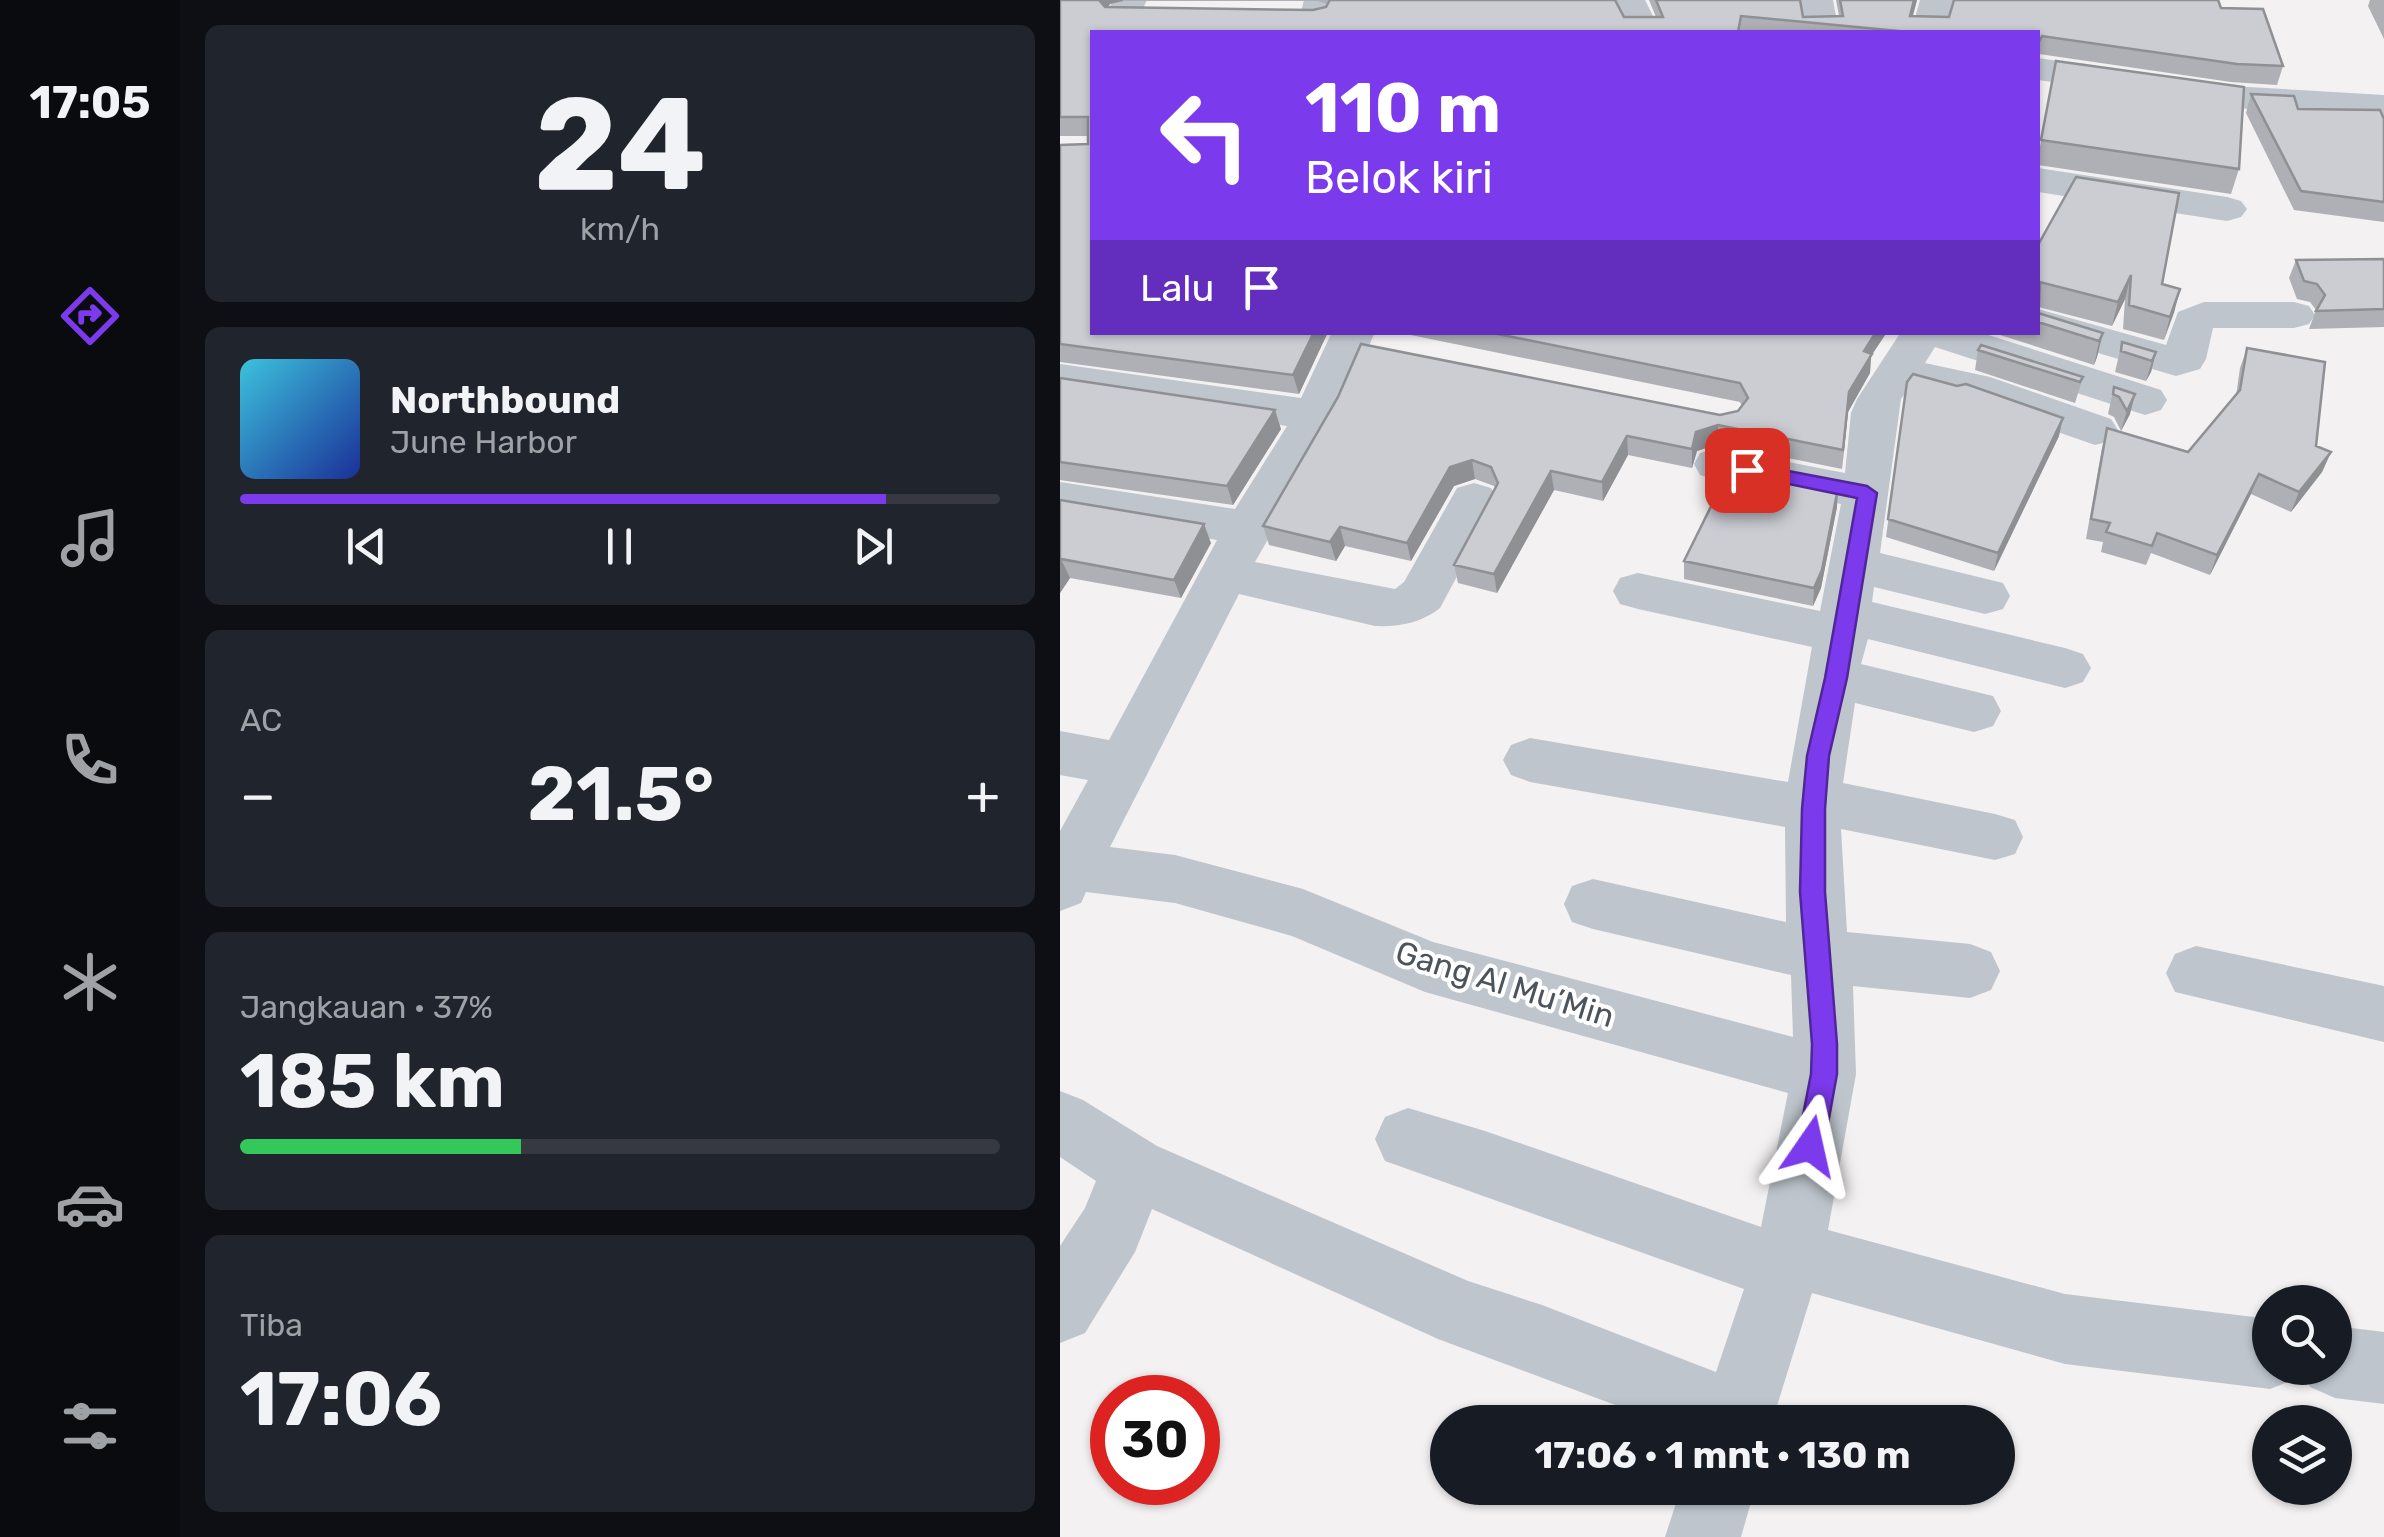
<!DOCTYPE html>
<html lang="id">
<head>
<meta charset="utf-8">
<style>
  body { margin:0; font-family:Rubik,sans-serif; background:#20242c; color:#f1f3f6; height:100vh; display:flex; flex-direction:column; font-size:38px; white-space:nowrap }
  * { box-sizing:border-box; margin:0 }
  p { font-size:32px; color:#9ea1a6 }
  .icon { flex:none; width:55px; height:55px; fill:none; stroke:currentColor; stroke-width:2; stroke-linecap:round; stroke-linejoin:round }
  .map { position:relative; flex:1; overflow:hidden }
  .drawer { display:flex; flex-direction:column; gap:25px; padding:25px; background:#0d0f14; width:880px }
  .drawer>* { flex:none }
  .top-card { position:absolute; left:30px; top:30px; width:950px; height:305px; border-radius:0px; box-shadow:0 2px 8px #0004; background:#7c3aed; color:#fff; overflow:hidden }
  .buttons { position:absolute; left:1192px; top:1285px; display:grid; gap:20px }
  .buttons a { display:grid; place-items:center; width:100px; height:100px; border-radius:50%; background:#171b24; box-shadow:0 2px 8px #0004; font-size:50px }
  .speed { position:absolute; left:30px; top:1375px; display:flex; gap:20px; font-size:50px; font-weight:700; text-align:center }
  .speed>* { display:grid; place-content:center; width:130px; height:130px; border-radius:50%; background:#171b24; box-shadow:0 2px 8px #0004; line-height:1 }
  .speed .limit { border:15px solid #d22; background:#fff; color:#111 }
  .pin { position:absolute; display:grid; place-items:center; width:85px; height:85px; color:#fff; margin:-42px; border-radius:20px; box-shadow:0 5px 15px #0006 }
  .me { position:absolute; width:110px; margin:-55px; rotate:11deg; stroke-linejoin:round; filter:drop-shadow(0 0 8px #0008) }
  .turn { display:flex; align-items:center; gap:35px; height:210px; padding:0 50px; font-size:45px }
  .turn .icon { width:130px; height:130px; stroke-width:2.5 }
  .turn b { display:block; font-size:70px; line-height:85px }
  .then { display:flex; align-items:center; height:95px; padding:0 50px; background:#0003; gap:20px; font-size:38px }
  .big { font-size:75px; font-weight:700; line-height:1.1 }
  .drawer .tile { flex:1; display:flex; flex-direction:column; justify-content:center; gap:15px; min-width:0; padding:0 35px; border-radius:15px; background:#20242c }
  .drawer .dial { align-items:center; gap:0 }
  .dial b { font-size:130px; line-height:1 }
  .song { display:flex; align-items:center; gap:30px }
  .cover { width:120px; height:120px; border-radius:15px; background:linear-gradient(135deg,hsl(190 70% 55%),hsl(230 70% 35%)) }
  .played { height:10px; border-radius:5px; background:linear-gradient(90deg,#7c3aed 85%,#363941 85%) }
  .keys { display:flex; justify-content:space-around; direction:ltr }
  .heat { display:flex; justify-content:space-between; align-items:center; font-size:55px; direction:ltr }
  .charge { height:15px; border-radius:8px; background:linear-gradient(90deg,#34c759 37%,#363941 0) }
  .trip { position:absolute; left:370px; top:1405px; width:585px; height:100px; border-radius:50px; background:#171b24; box-shadow:0 2px 8px #0004; font-weight:700; line-height:100px; text-align:center }
  main { display:flex; flex:1; min-height:0 }
  .menu { display:flex; flex-direction:column; width:180px; justify-content:space-around; align-items:center; background:#090b0e; color:#9ea1a6 }
  .menu .icon { width:70px; height:70px }
  .menu .active { color:#7c3aed }
  .menu b { font-size:45px; color:#f1f3f6 }
  .map>svg:first-child { display:block }
</style>
</head>
<body>
<main>
<nav class="menu">
<b>17:05</b>
<svg class="icon active" aria-label="directions" viewBox="0 0 24 24"><path d="M12 3l9 9-9 9-9-9zM9 14v-3h6M13 9l2 2-2 2"/></svg>
<svg class="icon" aria-label="music" viewBox="0 0 24 24"><path d="M9 18V5l10-2v13"/><circle cx="6" cy="18" r="3"/><circle cx="16" cy="16" r="3"/></svg>
<svg class="icon" aria-label="phone" viewBox="0 0 24 24"><path d="M5 4h4l2 5-3 2q2 4 5 5l2-3 5 2v4C11 20 4 13 5 4z"/></svg>
<svg class="icon" aria-label="climate" viewBox="0 0 24 24"><path d="M12 3v18M4 7l16 10M4 17L20 7"/></svg>
<svg class="icon" aria-label="car" viewBox="0 0 24 24"><path d="M5 17H2v-5l4-1 3-4h7l3 4 3 1v5h-3M9 17h6M6 11h13"/><circle cx="7" cy="17" r="2"/><circle cx="17" cy="17" r="2"/></svg>
<svg class="icon" aria-label="filters" viewBox="0 0 24 24"><path d="M4 7h16M4 17h16"/><circle cx="9" cy="7" r="2"/><circle cx="15" cy="17" r="2"/></svg>
</nav>
<section class="drawer">
<div class="tile dial"><b>24</b><p>km/h</p></div>
<div class="tile">
<div class="song"><i class="cover"></i><div><b>Northbound</b><p>June Harbor</p></div></div>
<div class="played"></div>
<div class="keys"><svg class="icon" aria-label="previous" viewBox="0 0 24 24"><path d="M18 5L8 12l10 7zM5 5v14"/></svg><svg class="icon" aria-label="pause" viewBox="0 0 24 24"><path d="M8 5v14M16 5v14"/></svg><svg class="icon" aria-label="next" viewBox="0 0 24 24"><path d="M6 5l10 7-10 7zM19 5v14"/></svg></div>
</div>
<div class="tile"><p>AC</p>
<div class="heat"><a>−</a><b class="big">21.5°</b><a>+</a></div>
</div>
<div class="tile"><p>Jangkauan · 37%</p><b class="big">185 km</b><div class="charge"></div></div>
<div class="tile"><p>Tiba</p><b class="big">17:06</b></div>
</section>
<div class="map">
<svg width="1324" height="1537" viewBox="0 0 1324 1537">
  <rect width="100%" height="100%" fill="#f3f1f1"/>
  <g fill="none" stroke-linecap="round" stroke-linejoin="round">
    <path fill="#bec5cc" fill-rule="evenodd" d="M53,0H87L72,32H38Z
      M244,0H278L270,32H236Z
      M444,0H585L601,32H567L560,14L556,13L461,10L449,7Z
      M739,0H773L779,32H745Z
      M860,0H894L885,32H851Z
      M978,58L1171,86L1324,95V117L1171,108L978,80Z
      M978,168L1167,197L1181,201L1187,209L1181,217L1167,221L978,192Z
      M1144,302H1234L1249,306L1255,315L1249,324L1234,328H1153L1146,359L1140,369L1116,376L967,332H978V309L1106,345L1118,312Z
      M272,332H315L279,415L195,562L335,589L344,582L397,488L414,483L431,488L438,500L380,608C361,623 339,627 315,626L179,594L50,847L115,855L243,889L373,942L733,1037L731,975L533,929L512,922L504,904L512,886L533,879L726,922L725,827L470,782L451,775L443,760L451,745L470,738L728,782L752,647L578,609L560,604L553,591L560,578L578,573L760,611L781,504L657,480L640,475L634,464L640,453L657,448L785,473L791,413L797,399L841,332H919L1101,390L1107,400L1101,410L1085,415L875,347L865,363L930,377L1051,419L1058,430L1051,441L1035,445L904,399L849,388L841,399L820,553L943,583L950,596L943,609L925,614L814,587L812,602L1005,648L1023,654L1031,668L1023,682L1005,688L808,639L801,664L933,696L941,711L933,726L914,732L795,703L783,783L935,814L955,820L963,837L955,854L935,860L781,829L787,932L910,944L931,952L940,971L931,990L910,998L793,986L796,1074L768,1230L1005,1294L1210,1319V1368H1240L1235,1379L1210,1389L1005,1364L752,1293L712,1422H601L378,1339L92,1209L75,1252L25,1333L0,1343V1246L25,1208L36,1181L0,1157V1091L23,1100L97,1146L408,1281L482,1305L656,1372L684,1289L325,1161L315,1139L325,1117L348,1108L425,1131L701,1227L728,1093L365,992L232,936L115,903L26,892L21,903L0,911V831L28,780L0,775V731L49,740L157,540L0,514V482L175,509L227,426L0,392V364L241,398Z
      M1136,946L1324,986V1042L1115,992L1106,973L1115,954Z
      M1275,1326L1324,1332V1404L1275,1398L1250,1387L1242,1368H1275Z
      M621,1488H695L681,1537H605Z"/>
  </g>
  <path fill="#afb0b5" fill-rule="evenodd" d="M0,0H555L564,17H596L589,0H740L743,17L779,16L776,0H857L853,16L889,17L1161,8L1223,66L1217,85L1171,82L979,54L978,32H32V332H268L239,394L0,362V145L28,144V136H0ZM63,1H257L268,4L266,7L253,10L48,8L50,4Z
    M1310,0H1324V39L1308,6Z
    M996,61L1179,169L1171,194L978,165V157Z
    M1191,94L1238,109L1324,119V222L1234,210L1186,113Z
    M978,245L1120,289L1104,340L1063,329L1065,299L1052,326L978,307V312Z
    M1324,259V327L1249,329L1256,310L1250,302L1237,299L1229,278L1236,260Z
    M978,313L1043,333L1037,357L1034,365L937,334L978,332Z
    M336,332H827L811,356L810,373L788,412L782,469L658,444L637,451L632,468L568,455L543,501L494,490L437,593L398,583L394,565L435,488L434,486L415,479L394,486L351,561L285,546L276,561L209,545L203,526L278,397L660,415L678,411L682,406L680,402Z
    M1062,342L1096,352L1091,372L1086,381L1055,372Z
    M1187,348L1256,446L1271,452L1262,472L1231,512L1191,494L1150,575L1091,553L1086,565L1041,552L1043,542L1026,539L1042,448L1047,428L1128,452L1176,396L1180,368Z
    M918,350L1023,377L1015,403L915,370Z
    M0,378L221,429L173,505L0,480Z
    M847,382L999,436L934,571L826,537Z
    M1054,387L1070,414L1061,431L1054,417L1048,414Z
    M0,500L151,543L121,598L10,578L0,593Z
    M777,507L761,588L753,606L624,579V561Z"/>
  <path fill="#8e9094" d="M37,0H63V1L50,4L42,15Z
    M854,0H857L848,32L850,16Z
    M1071,275L1065,299L1052,326L1058,302Z
    M1120,289L1114,313L1104,340L1110,317Z
    M254,332H268L239,394L233,375Z
    M816,332H827L811,356L810,373L788,412L782,469L789,392L804,351Z
    M1043,333L1037,357L1034,365L1039,341Z
    M1096,352L1091,372L1086,381L1092,361Z
    M1075,394L1070,414L1061,431L1067,411Z
    M215,410L221,429L173,505L167,486Z
    M1003,418L999,436L934,571L938,553Z
    M658,425V444L637,451L632,468V449L636,432Z
    M567,436L568,455L543,501L542,482Z
    M1271,452L1262,472L1231,512L1239,492Z
    M412,460L415,479L394,486L351,561L347,543L390,467Z
    M491,471L494,490L437,593L434,574Z
    M1199,474L1191,494L1150,575L1157,555Z
    M778,488L777,507L761,588L753,606L754,588Z
    M144,524L151,543L121,598L114,580Z
    M280,527L285,546L276,561L270,542Z
    M1,559L10,578L0,593V561Z"/>
  <path fill="#cbcdd3" stroke="#8e9094" stroke-width="2.5" d="M0,0H39L45,7L253,10L266,7L270,0H555L564,17H603L596,0H740L743,17L783,16L780,0H854L850,16L889,17L894,0H1158L1161,8L1203,9L1223,66L1177,64L982,36L978,44V32H849L681,16L678,32H32V332H254L233,375L0,344V145L28,144V117H0Z
    M996,61L1184,87L1179,169L981,140Z
    M1191,94L1234,96L1238,109L1320,110L1324,119V202L1241,191Z
    M1016,177L1119,193L1102,284L1120,289L1110,317L1069,305L1071,275L1058,302L980,282L979,305H978V245Z
    M1324,259V309L1256,311L1265,295L1257,284L1244,281L1236,260Z
    M978,313L1043,333L1039,341L978,322Z
    M428,332H816L804,351L812,354L789,392L783,450L658,425L636,432L632,449L567,436L542,482L491,471L434,574L394,565L438,483L431,467L412,460L390,467L347,543L280,527L270,542L203,526L278,397L301,344L660,415L678,411L688,398L680,383Z
    M1062,342L1096,352L1092,361L1061,351Z
    M921,345L1023,377L1020,382L918,350Z
    M1187,348L1265,362L1256,446L1271,452L1239,492L1199,474L1157,555L1097,533L1092,546L1046,532L1050,523L1031,519L1047,428L1128,452L1180,390Z
    M853,374L897,386L906,384L1003,418L938,553L828,519L847,382Z
    M0,378L215,410L167,486L0,462Z
    M1054,387L1075,394L1067,411L1059,397L1053,394Z
    M670,468L778,488L762,570L754,588L624,561Z
    M0,500L144,524L114,580L1,559L0,561Z"/>
  <path fill="#7c3aed" stroke="#51269a" stroke-width="2.5" d="M687,463L807,486L817,493L787,678L769,756L765,809V892L777,1044V1074L764,1146L760,1155L750,1159L741,1155L737,1146L751,1074L752,1044L740,892L742,809L747,756L765,678L797,498L680,474L677,470Z"/>
  <g text-anchor="middle" stroke-width="8" stroke-linejoin="round" paint-order="stroke">
    <g font-size="32" fill="#4b545c" stroke="#fff">
      <text transform="translate(445 984) rotate(17)" y="11">Gang Al Mu’Min</text>
    </g>
  </g>
</svg>
<div class="buttons">
<a><svg class="icon" aria-label="search" viewBox="0 0 24 24"><circle cx="10" cy="10" r="6"/><path d="M15 15l6 6"/></svg></a>
<a><svg class="icon" aria-label="layers" viewBox="0 0 24 24"><path d="M12 4l9 5-9 5-9-5zM3 14l9 5 9-5"/></svg></a>
</div>
<div class="speed"><div class="limit">30</div></div>
<div class="pin" style="left:687px;top:470px;background:#d93025"><svg class="icon" aria-label="arrive" viewBox="0 0 24 24"><path d="M6 21V4h12l-3 4 3 4H6"/></svg></div>
<svg class="me" style="left:750px;top:1146px" viewBox="-20 -20 40 40"><path d="M0-17L14 15 0 8-14 15z" fill="#7c3aed" stroke="#fff" stroke-width="4"/></svg>
<div class="trip">17:06 · 1 mnt · 130 m</div>
<div class="top-card">
<div class="turn"><svg class="icon" aria-label="left" viewBox="0 0 24 24"><path d="M17 20v-9H6M10 6l-5 5 5 5"/></svg><div><b>110 m</b>Belok kiri</div></div>
<div class="then">Lalu<svg class="icon" aria-label="arrive" viewBox="0 0 24 24"><path d="M6 21V4h12l-3 4 3 4H6"/></svg></div>
</div>
</div>
</main>
</body>
</html>
